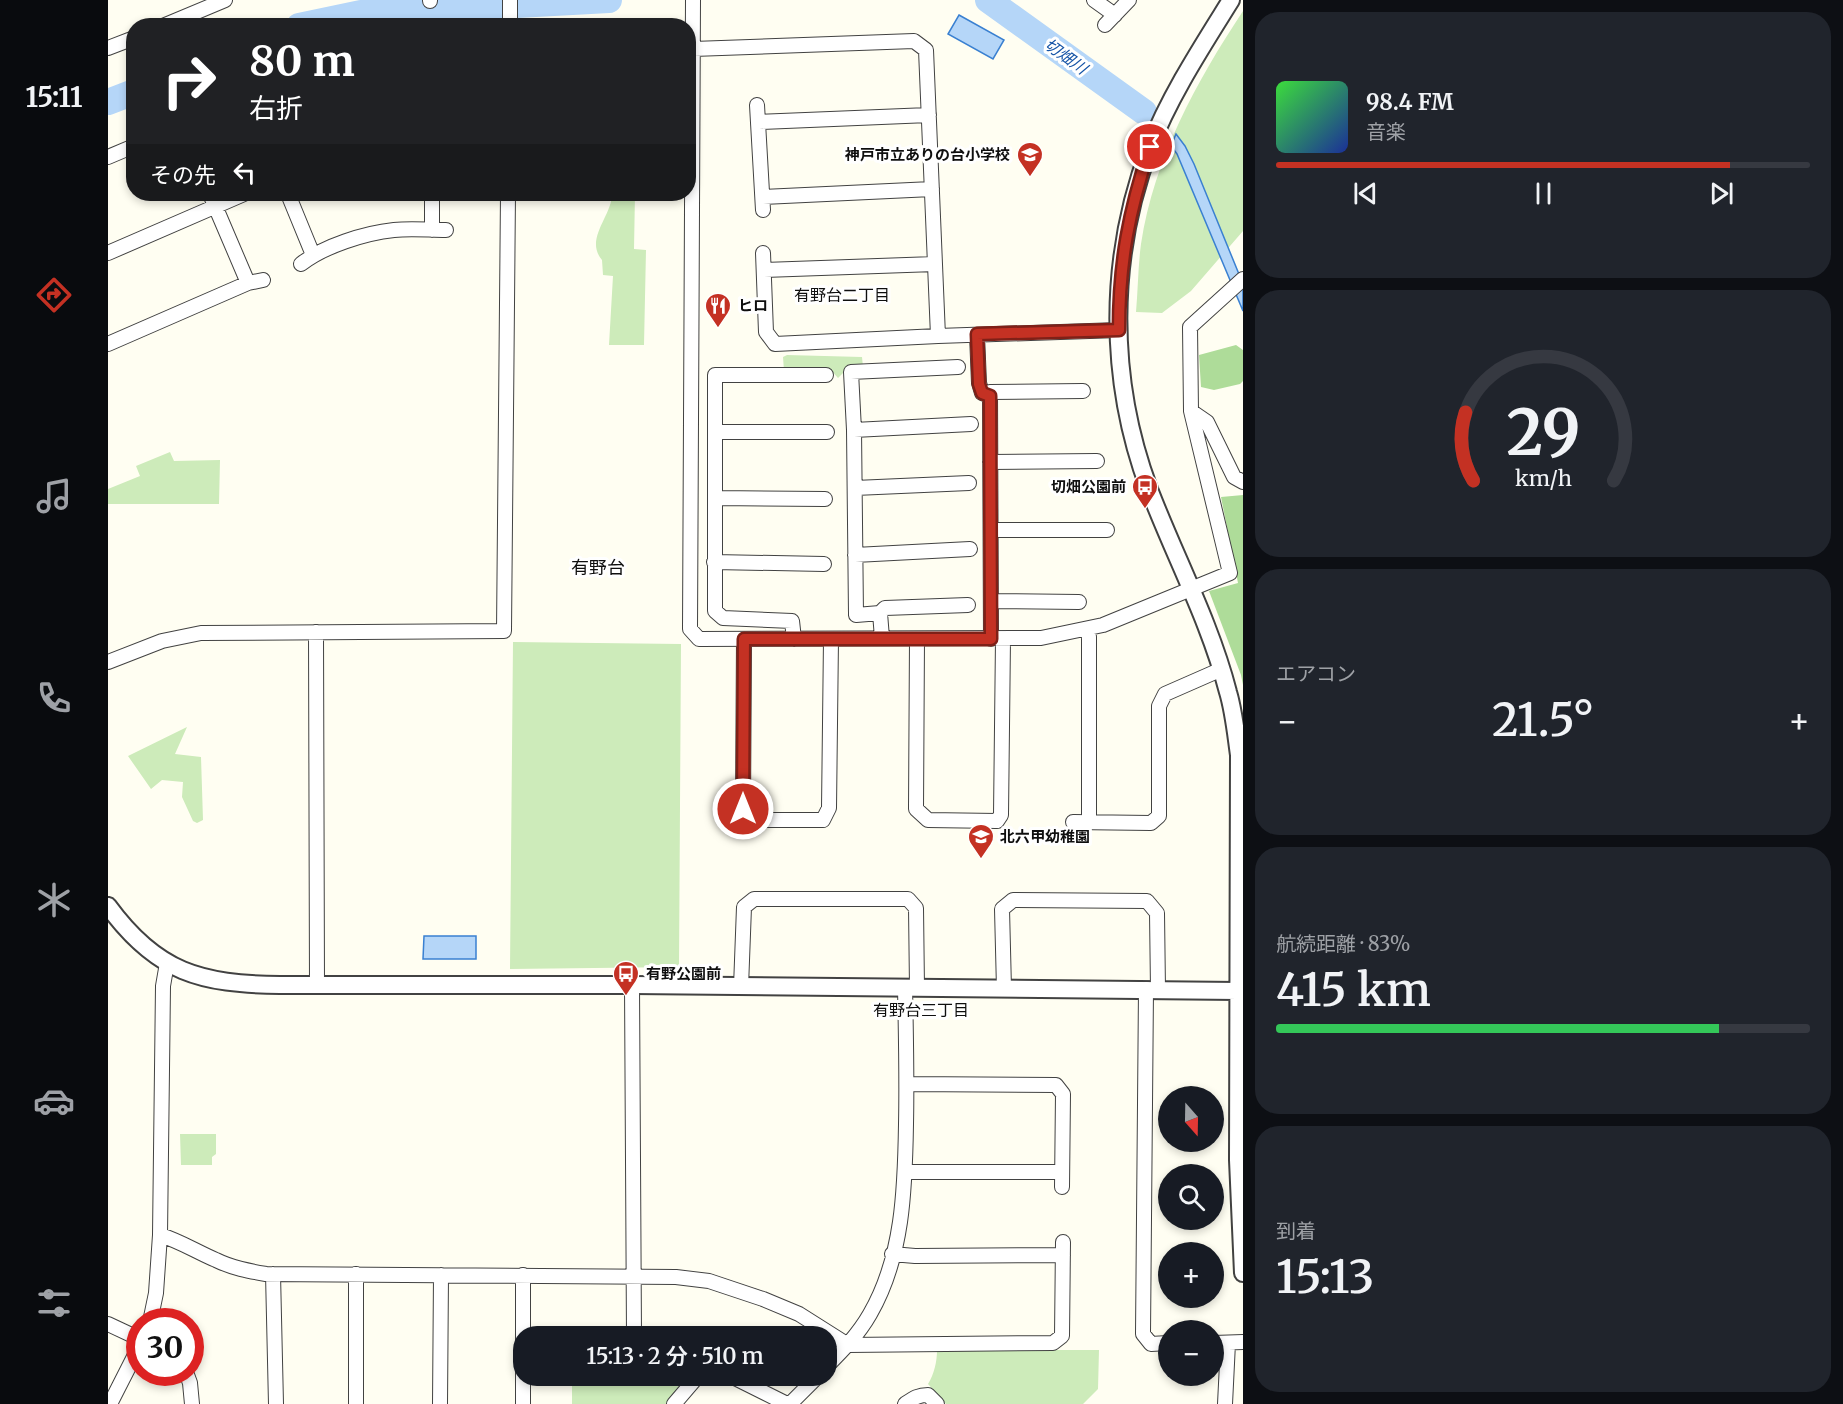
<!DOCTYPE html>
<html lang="ja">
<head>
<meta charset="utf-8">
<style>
  body { margin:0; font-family:Merriweather,"Noto Sans JP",serif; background:#20242c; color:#f1f3f6; height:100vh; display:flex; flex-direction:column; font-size:22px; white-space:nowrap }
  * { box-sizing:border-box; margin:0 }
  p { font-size:20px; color:#9ea1a6 }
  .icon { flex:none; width:33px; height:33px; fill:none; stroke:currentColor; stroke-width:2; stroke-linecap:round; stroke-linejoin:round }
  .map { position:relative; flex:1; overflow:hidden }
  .sheet { display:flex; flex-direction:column; gap:12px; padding:12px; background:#0d0f14; width:600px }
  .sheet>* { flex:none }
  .banner { position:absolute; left:18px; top:18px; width:570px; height:183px; border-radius:24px; box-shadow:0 3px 9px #0003; background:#202124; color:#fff; overflow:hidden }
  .needle { width:39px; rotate:160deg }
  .fabs { position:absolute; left:1050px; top:1086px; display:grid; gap:12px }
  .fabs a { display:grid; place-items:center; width:66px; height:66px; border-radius:50%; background:#171b24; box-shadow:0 3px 9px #0003; font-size:30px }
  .speed { position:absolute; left:18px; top:1308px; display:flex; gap:12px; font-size:30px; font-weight:700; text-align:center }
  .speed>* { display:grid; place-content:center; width:78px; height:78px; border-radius:50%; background:#171b24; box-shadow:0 3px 9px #0003; line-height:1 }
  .speed .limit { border:9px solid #d22; background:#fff; color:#111 }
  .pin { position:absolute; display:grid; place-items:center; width:51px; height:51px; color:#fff; margin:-26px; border:3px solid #fff; border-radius:50%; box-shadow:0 2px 6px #0007 }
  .me { position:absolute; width:66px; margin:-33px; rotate:0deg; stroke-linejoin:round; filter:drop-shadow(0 0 4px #0008) }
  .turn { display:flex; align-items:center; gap:21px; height:126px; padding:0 24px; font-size:27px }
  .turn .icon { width:78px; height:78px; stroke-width:2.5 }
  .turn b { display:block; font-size:42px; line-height:51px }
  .then { display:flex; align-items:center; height:57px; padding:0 24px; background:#0003; gap:12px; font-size:22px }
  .big { font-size:45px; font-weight:600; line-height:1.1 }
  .sheet .widget { flex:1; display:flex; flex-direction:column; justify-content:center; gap:9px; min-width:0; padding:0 21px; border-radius:24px; background:#20242c }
  .sheet .dial { align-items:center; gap:0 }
  .dial svg { height:156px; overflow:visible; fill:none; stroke:#363941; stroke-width:7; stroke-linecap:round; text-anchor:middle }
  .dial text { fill:#f1f3f6; stroke:none }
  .song { display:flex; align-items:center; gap:18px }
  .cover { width:72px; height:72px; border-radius:9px; background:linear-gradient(135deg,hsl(120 70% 55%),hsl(230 70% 35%)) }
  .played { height:6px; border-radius:3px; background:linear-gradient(90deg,#c43123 85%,#363941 85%) }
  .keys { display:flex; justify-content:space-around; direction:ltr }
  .heat { display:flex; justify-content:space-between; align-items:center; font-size:33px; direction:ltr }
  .charge { height:9px; border-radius:4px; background:linear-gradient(90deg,#34c759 83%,#363941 0) }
  .trip { position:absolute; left:405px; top:1326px; width:324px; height:60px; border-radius:24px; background:#171b24; box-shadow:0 3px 9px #0003; font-weight:600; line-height:60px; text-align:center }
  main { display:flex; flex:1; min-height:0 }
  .dock { display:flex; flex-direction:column; width:108px; justify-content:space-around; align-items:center; background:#090b0e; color:#9ea1a6 }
  .dock .icon { width:42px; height:42px }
  .dock .current { color:#c43123 }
  .dock b { font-size:27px; color:#f1f3f6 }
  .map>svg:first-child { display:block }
</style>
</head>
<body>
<main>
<nav class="dock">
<b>15:11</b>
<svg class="icon current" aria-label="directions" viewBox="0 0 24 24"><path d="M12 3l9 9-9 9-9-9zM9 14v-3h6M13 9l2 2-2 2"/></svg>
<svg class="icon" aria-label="music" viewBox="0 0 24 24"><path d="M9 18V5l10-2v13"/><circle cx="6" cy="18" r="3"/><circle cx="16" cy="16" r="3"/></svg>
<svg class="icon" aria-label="phone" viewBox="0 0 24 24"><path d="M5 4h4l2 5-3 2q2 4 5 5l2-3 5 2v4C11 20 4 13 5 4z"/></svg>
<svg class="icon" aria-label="climate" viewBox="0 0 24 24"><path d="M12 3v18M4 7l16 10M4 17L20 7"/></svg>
<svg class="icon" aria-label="car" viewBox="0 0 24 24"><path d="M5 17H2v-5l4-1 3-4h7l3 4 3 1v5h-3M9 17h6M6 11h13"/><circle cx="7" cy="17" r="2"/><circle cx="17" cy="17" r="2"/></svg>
<svg class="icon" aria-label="filters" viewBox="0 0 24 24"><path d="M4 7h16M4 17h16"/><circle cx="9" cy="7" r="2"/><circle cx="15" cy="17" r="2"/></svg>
</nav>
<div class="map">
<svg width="1135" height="1404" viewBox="0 0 1135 1404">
  <rect width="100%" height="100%" fill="#fffef2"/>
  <path fill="#cdebba" d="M1135,11V231L1083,291L1054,313L1028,312C1030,290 1030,266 1033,244C1046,159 1088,82 1135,11Z
    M504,194H527L526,249L538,250L536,345H501L505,276L495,275L494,260C476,239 504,216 504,194Z
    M679,355L754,357L755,367L740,368L730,378L722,369L676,371L675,357Z
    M62,452L66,461L112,460L111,504H0V489L32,476L28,466Z
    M405,642L573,644L571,967L402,969Z
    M79,727L67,754L93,757L95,820L89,823L85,821L74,797L75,782L54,780L43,789L20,756Z
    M72,1134H108V1154L104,1157V1165H73Z
    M829,1350H991L990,1389L975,1404H838L820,1384C826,1374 829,1362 829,1350Z
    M464,1376H581L571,1386L558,1404H464Z"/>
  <path fill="#aedc99" d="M1128,345L1135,350V381L1132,384L1106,390L1093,387L1091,355Z
    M1135,495V685L1133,675L1101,591L1130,583L1113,497Z"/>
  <path fill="#b5d6f8" stroke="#3a80d1" stroke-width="1.5" d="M851,15L896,40L885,59L840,34Z
    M1068,134L1077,146L1086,164L1135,284V311L1069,154L1063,146Z
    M316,936H368V959H315Z"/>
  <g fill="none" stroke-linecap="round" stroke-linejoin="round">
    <path stroke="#b5d6f8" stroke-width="26" d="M880,0L1036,112
      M409,5L501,0
      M191,26L253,13L393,5
      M0,102L26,92"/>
    <defs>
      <path id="minor" d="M585,0L582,629L591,639L933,638L995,625L1122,573L1083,411L1082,327L1135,279
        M986,0L1007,15
        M322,1V0
        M997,25L1021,0
        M55,26L117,0
        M402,26V0
        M0,48L26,38
        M585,49L806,41L818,50L830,336
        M649,105L655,210
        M651,122L821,115
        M0,157L26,146
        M102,194L140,283
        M180,194L205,255
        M324,194V230
        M655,197L824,189
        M0,253L136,194
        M655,253L658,332L667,344L830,336L1011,330
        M193,264C216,246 257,233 286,230C303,228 321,230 338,230
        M656,270L827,264
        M869,335L871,383L874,393L882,396
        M0,344L140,283L155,280
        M1083,411L1099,422L1126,477L1135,482
        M746,430L863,424
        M608,432H719
        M882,462L989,461
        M747,488L861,483
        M607,498L717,499
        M883,530H999
        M747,555L862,549
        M606,562L716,564
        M883,601L971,602
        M772,613L777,608L860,605
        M979,629L981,637V822
        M208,632L209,985
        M774,638L772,613L748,615L746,430L743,372L850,367
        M636,639L635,809L644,820H715L721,808L723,639
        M686,639L684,621L615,618L607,611V375H718
        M809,639L808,809L820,820L889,821L893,815L895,639
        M883,639L882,392L975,391
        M0,662L54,641L93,633L396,631L400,194
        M965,822L1043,823L1051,816V706L1057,694L1114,669
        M524,985L526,1336
        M633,987L636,907L646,899H800L808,908L809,988
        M896,989L894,909L905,900L1039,901L1049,913L1050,990
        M1038,989L1035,1334L1043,1344L1060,1343
        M799,1084L948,1085L955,1094L954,1187
        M797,1172H954
        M52,1235C72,1241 89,1252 108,1260C124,1268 141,1271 158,1274L568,1277L601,1281L655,1299L691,1314L740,1345L945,1343L954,1336L955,1242
        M784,1254L807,1256L955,1255
        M165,1274L168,1404
        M42,1322L48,1293L52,1235L55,986L59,963
        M0,1324L32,1339
        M1106,1343L1135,1342
        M718,1367C735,1350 750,1335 762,1314C795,1257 797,1189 798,1124C799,1079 798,1033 797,988
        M78,1372L82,1383L84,1404
        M623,1376L679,1404
        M2,1404L32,1345
        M248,1404V1274
        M332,1404L333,1275
        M415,1404V1275
        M566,1404L590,1376
        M682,1404L710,1376
        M797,1404C806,1398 810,1395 820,1395L829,1404
        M1117,1404L1120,1343"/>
      <path id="tertiary" d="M1123,0C1095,45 1061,97 1042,147C1000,257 1000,379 1041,489C1067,557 1102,622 1120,692C1126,712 1128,734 1131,755L1130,1160L1135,1273
        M0,906C49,973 93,984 172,985H524L1130,991"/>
    </defs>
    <use href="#minor" stroke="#424242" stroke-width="16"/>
    <use href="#tertiary" stroke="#424242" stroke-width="20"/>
    <use href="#minor" stroke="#fff" stroke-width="14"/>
    <use href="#tertiary" stroke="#fff" stroke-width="16"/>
  </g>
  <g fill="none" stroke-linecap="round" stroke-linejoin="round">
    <defs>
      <path id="route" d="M635,809L636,639H883L882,396L874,393L871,384L869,334L1011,330C1011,262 1021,211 1042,147"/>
    </defs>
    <use href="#route" stroke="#7f2017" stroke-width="15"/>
    <use href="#route" stroke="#c43123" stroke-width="10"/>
  </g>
  <defs>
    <symbol id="school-pin" viewBox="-11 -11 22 30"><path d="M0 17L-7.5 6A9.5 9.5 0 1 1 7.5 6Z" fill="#c43123" stroke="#fff"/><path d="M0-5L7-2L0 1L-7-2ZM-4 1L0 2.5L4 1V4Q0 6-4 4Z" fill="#fff"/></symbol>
    <symbol id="restaurant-pin" viewBox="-11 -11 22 30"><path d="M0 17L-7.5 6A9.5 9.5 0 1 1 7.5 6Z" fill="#c43123" stroke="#fff"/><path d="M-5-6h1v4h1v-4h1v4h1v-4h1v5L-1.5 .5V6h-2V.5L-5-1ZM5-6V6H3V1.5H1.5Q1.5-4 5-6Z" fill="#fff"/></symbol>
    <symbol id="bus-pin" viewBox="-11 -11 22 30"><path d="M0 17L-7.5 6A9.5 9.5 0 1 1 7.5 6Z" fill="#c43123" stroke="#fff"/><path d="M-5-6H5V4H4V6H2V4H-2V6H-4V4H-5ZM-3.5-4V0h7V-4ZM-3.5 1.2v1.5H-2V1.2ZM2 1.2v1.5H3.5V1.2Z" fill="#fff"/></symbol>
  </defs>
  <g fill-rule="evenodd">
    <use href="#school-pin" x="907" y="140" width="30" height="40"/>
    <use href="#restaurant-pin" x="595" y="291" width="30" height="40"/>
    <use href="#bus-pin" x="1022" y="472" width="30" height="40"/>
    <use href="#school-pin" x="858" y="822" width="30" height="40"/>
    <use href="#bus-pin" x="503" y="959" width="30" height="40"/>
  </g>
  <g text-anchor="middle" stroke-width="6" stroke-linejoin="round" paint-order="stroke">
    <g font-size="15" font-weight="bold" fill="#0f0f0f" stroke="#fff" text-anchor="start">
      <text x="902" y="160" text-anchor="end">神戸市立ありの台小学校</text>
      <text x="630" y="311">ヒロ</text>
      <text x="1018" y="492" text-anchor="end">切畑公園前</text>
      <text x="892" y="842">北六甲幼稚園</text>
      <text x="538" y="979">有野公園前</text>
    </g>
    <g font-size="16" font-style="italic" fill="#1453a6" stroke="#fff">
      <text transform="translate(958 56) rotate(36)" y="6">切畑川</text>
    </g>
    <g font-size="16" fill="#0f0f0f" stroke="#fff">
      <text x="734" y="301">有野台二丁目</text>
      <text x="813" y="1016">有野台三丁目</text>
    </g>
    <g font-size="18" fill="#0f0f0f" stroke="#fff">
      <text x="490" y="574">有野台</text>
    </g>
  </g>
</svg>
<div class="fabs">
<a><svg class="needle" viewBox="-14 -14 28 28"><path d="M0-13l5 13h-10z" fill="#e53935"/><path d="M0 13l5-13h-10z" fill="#9ea1a6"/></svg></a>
<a><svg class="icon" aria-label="search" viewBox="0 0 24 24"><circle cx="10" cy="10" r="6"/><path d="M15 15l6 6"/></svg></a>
<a>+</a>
<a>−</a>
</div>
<div class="speed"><div class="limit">30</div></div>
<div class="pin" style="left:1042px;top:147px;background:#d93025"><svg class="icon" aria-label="arrive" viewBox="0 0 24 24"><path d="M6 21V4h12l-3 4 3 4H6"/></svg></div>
<svg class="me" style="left:635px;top:809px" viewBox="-20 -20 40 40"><circle r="17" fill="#c43123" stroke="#fff" stroke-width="3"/><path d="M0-11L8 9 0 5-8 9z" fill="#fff"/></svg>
<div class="trip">15:13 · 2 分 · 510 m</div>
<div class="banner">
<div class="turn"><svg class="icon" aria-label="right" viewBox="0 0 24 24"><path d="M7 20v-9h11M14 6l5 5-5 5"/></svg><div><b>80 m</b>右折</div></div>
<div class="then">その先<svg class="icon" aria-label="left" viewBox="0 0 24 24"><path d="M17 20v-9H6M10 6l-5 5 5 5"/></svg></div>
</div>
</div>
<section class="sheet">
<div class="widget">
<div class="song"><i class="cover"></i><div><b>98.4 FM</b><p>音楽</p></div></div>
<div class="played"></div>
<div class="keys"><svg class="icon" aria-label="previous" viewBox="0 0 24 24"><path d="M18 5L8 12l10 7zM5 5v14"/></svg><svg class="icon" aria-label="pause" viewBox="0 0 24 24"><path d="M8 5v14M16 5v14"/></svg><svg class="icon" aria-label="next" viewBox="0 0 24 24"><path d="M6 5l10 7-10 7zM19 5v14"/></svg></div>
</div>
<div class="widget dial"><svg viewBox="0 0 100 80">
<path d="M14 69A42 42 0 1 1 86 69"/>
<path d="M14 69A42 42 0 0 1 10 34" stroke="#c43123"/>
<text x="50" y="56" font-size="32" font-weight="700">29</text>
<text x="50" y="72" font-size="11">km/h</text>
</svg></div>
<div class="widget"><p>エアコン</p>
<div class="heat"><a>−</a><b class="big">21.5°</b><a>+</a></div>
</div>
<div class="widget"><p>航続距離 · 83%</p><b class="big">415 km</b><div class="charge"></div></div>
<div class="widget"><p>到着</p><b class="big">15:13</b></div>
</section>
</main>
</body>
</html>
